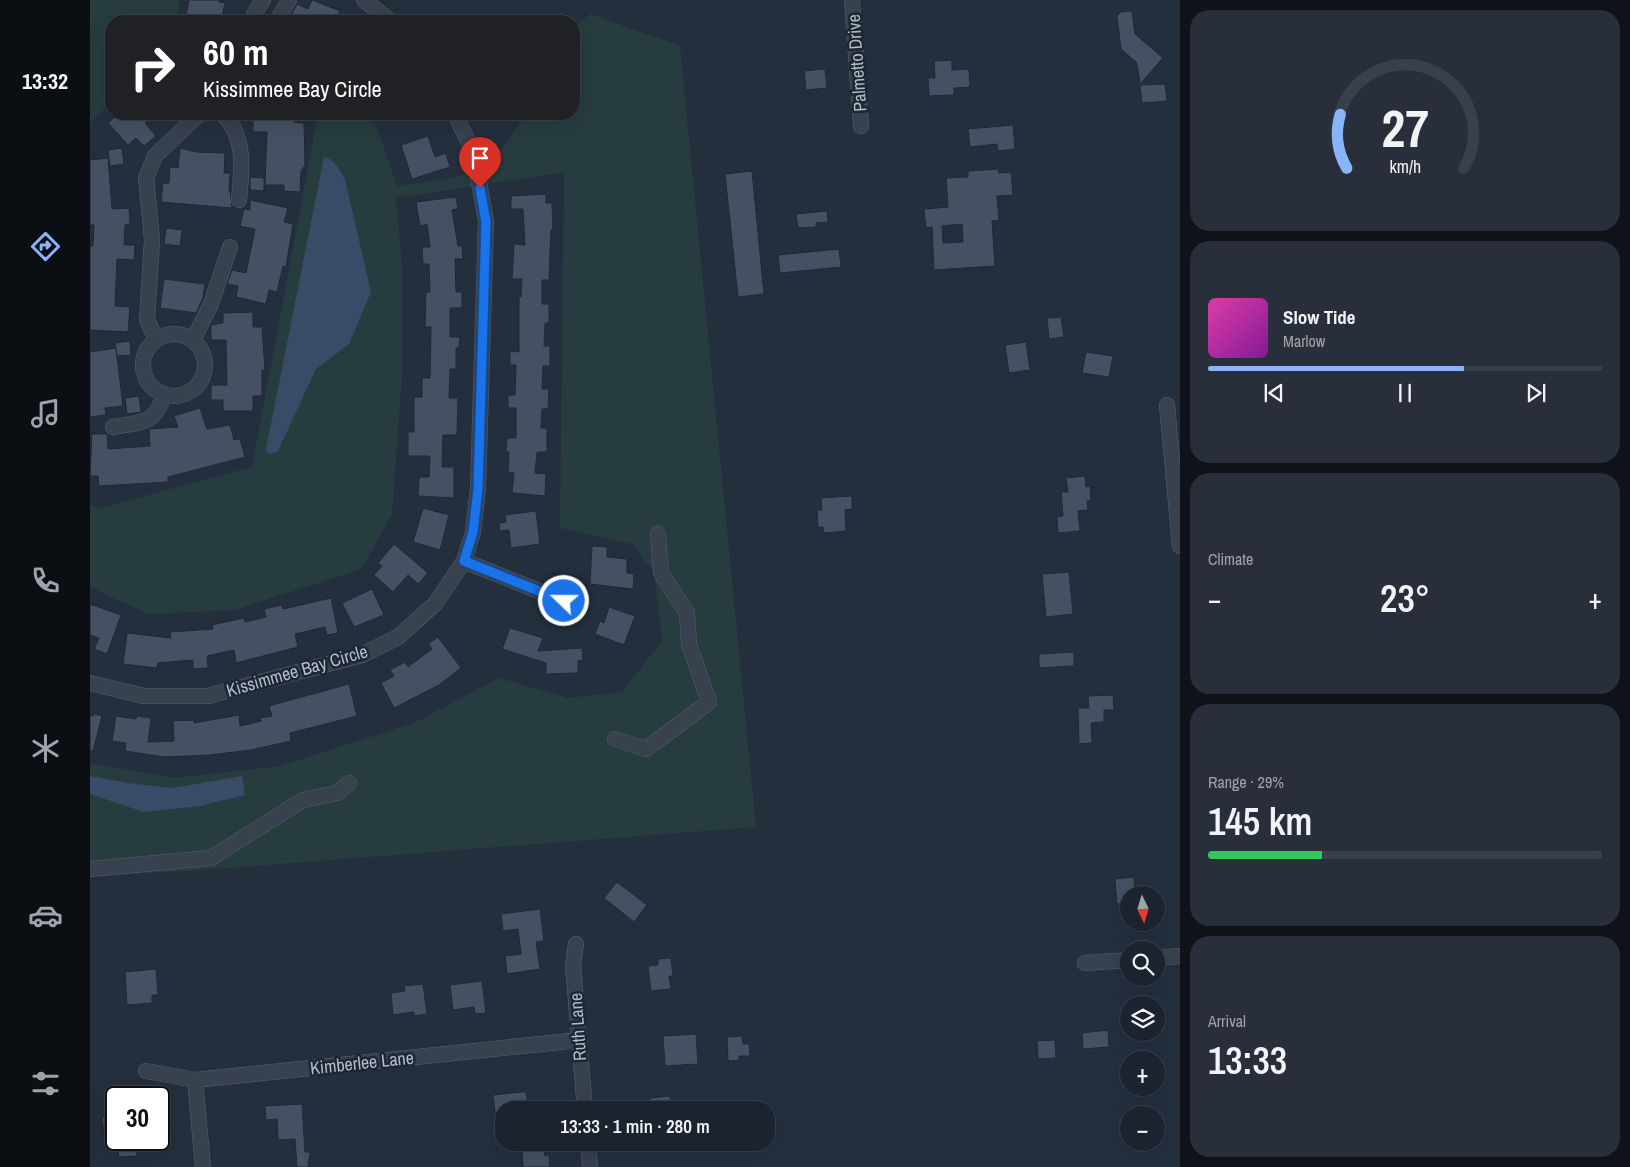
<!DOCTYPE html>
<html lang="en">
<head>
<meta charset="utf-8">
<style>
  body { margin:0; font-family:"Archivo Narrow",sans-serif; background:#282f3a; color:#f1f3f6; height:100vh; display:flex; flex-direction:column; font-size:19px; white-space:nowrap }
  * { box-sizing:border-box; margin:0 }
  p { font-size:16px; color:#a0a4aa }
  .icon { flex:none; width:28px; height:28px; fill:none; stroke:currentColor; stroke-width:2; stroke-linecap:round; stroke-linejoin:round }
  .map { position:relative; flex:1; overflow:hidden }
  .panel { display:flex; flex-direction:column; gap:10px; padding:10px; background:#0f1319; width:450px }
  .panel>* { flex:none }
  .guide { position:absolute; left:15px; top:15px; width:475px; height:105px; border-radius:20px; box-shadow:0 5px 20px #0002,0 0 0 1px #39404a; background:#202124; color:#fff; overflow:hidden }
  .needle { width:32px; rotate:175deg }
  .buttons { position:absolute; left:1030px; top:886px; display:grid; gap:10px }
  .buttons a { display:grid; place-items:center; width:45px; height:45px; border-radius:50%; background:#1b232e; box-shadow:0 5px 20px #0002,0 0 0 1px #39404a; font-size:25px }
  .speed { position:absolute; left:15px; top:1086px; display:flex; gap:10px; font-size:25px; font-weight:700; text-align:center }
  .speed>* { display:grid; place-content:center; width:65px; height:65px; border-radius:50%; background:#1b232e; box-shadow:0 5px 20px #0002,0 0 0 1px #39404a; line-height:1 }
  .speed .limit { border:2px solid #111; border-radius:8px; background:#fff; color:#111 }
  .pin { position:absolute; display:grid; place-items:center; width:42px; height:42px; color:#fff; margin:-51px -21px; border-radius:50% 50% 50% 0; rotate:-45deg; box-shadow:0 0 5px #0007 }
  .pin .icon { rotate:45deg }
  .me { position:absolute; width:55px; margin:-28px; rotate:292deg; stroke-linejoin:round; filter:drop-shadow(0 0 4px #0008) }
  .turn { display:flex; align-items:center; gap:18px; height:105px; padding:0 15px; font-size:22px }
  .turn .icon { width:65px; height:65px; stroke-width:2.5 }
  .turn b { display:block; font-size:35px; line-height:42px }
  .big { font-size:38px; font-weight:600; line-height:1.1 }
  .panel .card { flex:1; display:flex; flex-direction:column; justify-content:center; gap:8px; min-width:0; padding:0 18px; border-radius:20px; background:#282f3a }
  .panel .dial { align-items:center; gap:0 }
  .dial svg { height:130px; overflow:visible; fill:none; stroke:#39404a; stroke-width:7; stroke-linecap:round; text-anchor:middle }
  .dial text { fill:#f1f3f6; stroke:none }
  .song { display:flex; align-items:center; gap:15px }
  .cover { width:60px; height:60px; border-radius:8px; background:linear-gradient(135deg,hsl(320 70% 55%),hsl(290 70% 35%)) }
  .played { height:5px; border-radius:2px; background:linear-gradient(90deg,#8ab4f8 65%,#39404a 65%) }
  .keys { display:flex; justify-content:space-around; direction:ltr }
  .heat { display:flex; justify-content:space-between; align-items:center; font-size:28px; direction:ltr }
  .charge { height:8px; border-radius:4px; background:linear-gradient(90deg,#34c759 29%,#39404a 0) }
  .trip { position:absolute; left:405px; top:1101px; width:280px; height:50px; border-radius:20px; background:#1b232e; box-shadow:0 5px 20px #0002,0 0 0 1px #39404a; font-weight:600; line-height:50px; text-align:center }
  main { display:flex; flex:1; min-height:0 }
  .tab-bar { display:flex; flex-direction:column; width:90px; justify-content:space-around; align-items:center; background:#0b0e12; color:#a0a4aa }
  .tab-bar .icon { width:35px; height:35px }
  .tab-bar .active { color:#8ab4f8 }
  .tab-bar b { font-size:22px; color:#f1f3f6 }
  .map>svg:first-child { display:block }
</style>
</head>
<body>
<main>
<nav class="tab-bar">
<b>13:32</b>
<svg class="icon active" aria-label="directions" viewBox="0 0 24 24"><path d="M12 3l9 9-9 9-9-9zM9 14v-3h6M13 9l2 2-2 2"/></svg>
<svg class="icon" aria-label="music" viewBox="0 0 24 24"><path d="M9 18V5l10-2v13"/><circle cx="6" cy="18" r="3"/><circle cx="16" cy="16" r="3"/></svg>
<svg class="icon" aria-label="phone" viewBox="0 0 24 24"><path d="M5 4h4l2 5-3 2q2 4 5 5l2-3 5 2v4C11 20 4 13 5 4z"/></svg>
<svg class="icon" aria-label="climate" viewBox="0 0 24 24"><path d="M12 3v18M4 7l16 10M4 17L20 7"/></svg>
<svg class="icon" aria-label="car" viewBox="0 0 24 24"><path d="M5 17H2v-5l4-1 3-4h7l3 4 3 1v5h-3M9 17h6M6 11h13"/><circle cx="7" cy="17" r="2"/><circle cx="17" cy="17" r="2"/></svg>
<svg class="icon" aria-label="filters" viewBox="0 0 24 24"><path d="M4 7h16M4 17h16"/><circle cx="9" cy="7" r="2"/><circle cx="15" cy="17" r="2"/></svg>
</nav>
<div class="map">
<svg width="1090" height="1167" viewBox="0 0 1090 1167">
  <rect width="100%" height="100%" fill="#242f3e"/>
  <path fill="#263c3f" d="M0,0H90L86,21H21V103L0,123Z
    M500,14L590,46L666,827L98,871L0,876V763L84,778L190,766L324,723L409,678L478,698L532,692L572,641L564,572L542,544L470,528L474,172L306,198L312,265V375L302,515L271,569L145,610L58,614L0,587V505L11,508L162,467L226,126L230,114H278L286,125L307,186C374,176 400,180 434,114H484V27Z"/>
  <path fill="#394c67" d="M234,157C245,159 249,170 255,179L281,292L259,344L226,369L188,451L179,454L176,449Z
    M0,776L38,783L82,788L152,776L155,795L110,806L54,812L0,794Z"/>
  <path fill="#455162" stroke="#1f2835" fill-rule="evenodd" d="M99,0H130L129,2L135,3L131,21H95Z
    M222,0L250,11L245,21H207L200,18L207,4L218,9Z
    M1042,11L1045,34L1073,58L1050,84L1047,63L1031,49L1027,16L1031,12Z
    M862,60V70L879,69L880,87L864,88V95L839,96L838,78H845L844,61Z
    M735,69L737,88L716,90L714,71Z
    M1075,84L1077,101L1052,103L1050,85Z
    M28,114H65L55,123L66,136L54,146L46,138L38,145L18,123Z
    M175,114H204V122L214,123L215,165L211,171L210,192L194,191V185H175L177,132H163V117L175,118Z
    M923,125L925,149L908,151L907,144L880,147L878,129Z
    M338,136L345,157L356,153L360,167L322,179L311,145Z
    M32,148L34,164L20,166L18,150Z
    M90,148L106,152L135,153L134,173H140L139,191H140L142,208L71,202L73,183H79L80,167L88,168Z
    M18,158L22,209L39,208L40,224L35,225L34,245H45L44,260L27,259L25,306L40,307L38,332L0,330V246H3L4,225H0V160Z
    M908,169L909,173L921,172L923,195L907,196L909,220L902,221L905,266L844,270L842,227L836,228L834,209L858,207L856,178L878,177V171ZM872,224L873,242L853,243L852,226Z
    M662,171L674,294L648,297L635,174Z
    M160,177L174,178V191L160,190Z
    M456,194V203H462L463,230H461L459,280H452V304H459V323H455L454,346H460V366H453L452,389H459L458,409H452L451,428H457V452H447L445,473L456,474L455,496L422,493L424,473L418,472L419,452H416L417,438H426V408H418V395H425L426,365H420V351L429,352V297H431L432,279H422L424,244L435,245L433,209H421V196Z
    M366,197L368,209L362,210L368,246H372L373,259H365L366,292H372V308H360V337H370L369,348H366V369H360L359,398H368L367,435H353L352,467H364V498L328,496L329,477H339L340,456H318V432H324V397H332V378H340L341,327H335L336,292H340L339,264H333L332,247H340L337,224L330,226L326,202Z
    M160,200L198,208L194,222L203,224L196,267L193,266L187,292L179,290L176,304L146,297L148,286L137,284L142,270L156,273L165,229L150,226L154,209L160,210Z
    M737,211L738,222L726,223V227L708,228L706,214Z
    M76,228L92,230L90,246L74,244Z
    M749,249L751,267L690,273L688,255Z
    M74,279L115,284L113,298L106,313L70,308Z
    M163,312V327H172L175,370H172V396H163V411H133V400H121V385H137L136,340H121V325L133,323V313Z
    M971,317L974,337L959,339L957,318Z
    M40,341L41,355L27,356L25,343Z
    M936,342L940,370L919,373L915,345Z
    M26,348L33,406L15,408L16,415L0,417V352Z
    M996,352L1023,356L1019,377L992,373Z
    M49,396L51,412L37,414L35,398Z
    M110,408L117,429L140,425L144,440L150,439L155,457L78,477V482L9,486L8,476H0L2,434H17L18,449L60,446L59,429L88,427L84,416Z
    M995,476L996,487L1000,486L1001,500L997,501L998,510L988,511L990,531L968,533L967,517L973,516L971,492H978L976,478Z
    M762,496V509L755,510L756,531L734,533L733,527H728L727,510H732L731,498Z
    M333,508L359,515L350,550L323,542Z
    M446,511L450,544L421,548L419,530L410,531L409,523L416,522L415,515Z
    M304,544L338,573L328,584L318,575L303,592L284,575L292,566L288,563Z
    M502,546L517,547V557L537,559V573L544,574L543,589L500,584Z
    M979,572L983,614L956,617L952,574Z
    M282,589L294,615L264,627L252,603Z
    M241,598L248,633L237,635L235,627L205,634L208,647L146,663L144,650L117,656L118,668L103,669V660L68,663L67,668L33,664L37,633L81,638L80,632L123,629L122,625L154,618L155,622L176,617L174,609L192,605L193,609Z
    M0,604L31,615L17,654L4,649L9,638L0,635Z
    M519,607L545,616L534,645L505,634L510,621L514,623Z
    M420,628L453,638L448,651L492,648L493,660L488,661V673L456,674V663L412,649Z
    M348,637L371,668L349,685L304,708L291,683L304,676L300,670L315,662L318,667L342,649L338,644Z
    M984,652V666L949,668V654Z
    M259,684L267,716L200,733L201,741L161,750L120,755L74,757L35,751L36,743L22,741L26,716L46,719L47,716L61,718L58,742L84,741L83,721L104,720V723L149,715L150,726L171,721L170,718L182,716L179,706Z
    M1023,695L1024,710H1014V722L1001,723L1002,743L989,744L988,708H999L998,696Z
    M4,714L12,716L3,751H0V715L3,716Z
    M1044,877L1045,895H1039V903L1027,904L1025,879Z
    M527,882L557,905L544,922L514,898Z
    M450,909L454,941L446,942L450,969L417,974L415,956L431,954L428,929L413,931L411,914Z
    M581,958L583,976H579L581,989L561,991L558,966L568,965V959Z
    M66,969L68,995H62V1003L37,1005L35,972Z
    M392,981L396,1013L385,1014L384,1007L363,1010L360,985Z
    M333,984L337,1014L324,1016V1012L303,1015L301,993L315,991L314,986Z
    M1018,1030L1019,1047L993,1049L992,1033Z
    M606,1034L608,1064L575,1066L573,1036Z
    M652,1036L653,1044H659L660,1056H649V1060L638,1061L637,1037Z
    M965,1040L966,1058L948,1059L947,1041Z
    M431,1092H436L438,1105H434L435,1110H414V1138L408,1139L403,1095Z
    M580,1096L582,1110H562L560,1098Z
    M212,1104L215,1152H220L218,1167H207L205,1139L188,1140L187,1119L176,1120L175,1106Z
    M26,1116V1134L14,1135L12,1117Z
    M21,1140H46L47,1156L29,1157L28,1149H22Z
    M454,1149L455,1156L459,1155L460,1167H433L432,1151Z"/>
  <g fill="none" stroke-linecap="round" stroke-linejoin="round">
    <defs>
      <path id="minor" d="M274,0L300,21
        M762,0L771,126
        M162,21L164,14L173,0
        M187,21L199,0
        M133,114C156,137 152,170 149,200
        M53 365a31 31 0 1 1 62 0a31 31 0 1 1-62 0Z
        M66,339L57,320L62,240L56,178L65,156L109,114
        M103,340L121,304L140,247
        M1077,405L1090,546
        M23,427C51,422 65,425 74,395
        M374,561L474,601
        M0,683L54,696H118L272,655L308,637L345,604L374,561L383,532L388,489L396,221L384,154L365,114
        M525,739L556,749L619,702L599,644L597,613L571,573L568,534
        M0,869L121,858L213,800L247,793L259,783
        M486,944L483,965L495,1110
        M1066,958L1090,956
        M995,963L1039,960
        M56,1071L105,1080L489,1040
        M105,1080L113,1167
        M498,1142L500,1167"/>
    </defs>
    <use href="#minor" stroke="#565f6c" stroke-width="16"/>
    <use href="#minor" stroke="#38414e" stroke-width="15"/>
  </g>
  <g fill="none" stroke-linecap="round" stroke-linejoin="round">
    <defs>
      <path id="route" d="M390,188L396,222L388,489L383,532L374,561L474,601"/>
    </defs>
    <use href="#route" stroke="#114b97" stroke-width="12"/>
    <use href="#route" stroke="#1a73e8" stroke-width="9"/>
  </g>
  <g text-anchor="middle" stroke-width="5" stroke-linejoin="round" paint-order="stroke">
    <g font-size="18" fill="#b4bcc9" stroke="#1d2633">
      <text transform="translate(767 63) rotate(-94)" y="6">Palmetto Drive</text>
      <text transform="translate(207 671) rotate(-16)" y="6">Kissimmee Bay Circle</text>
      <text transform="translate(488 1027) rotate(-94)" y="6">Ruth Lane</text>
      <text transform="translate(272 1063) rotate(-6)" y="6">Kimberlee Lane</text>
    </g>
  </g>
</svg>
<div class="buttons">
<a><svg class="needle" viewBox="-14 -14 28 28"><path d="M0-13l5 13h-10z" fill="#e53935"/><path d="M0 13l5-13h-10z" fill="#a0a4aa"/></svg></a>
<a><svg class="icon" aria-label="search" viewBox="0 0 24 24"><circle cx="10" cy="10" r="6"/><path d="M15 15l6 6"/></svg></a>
<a><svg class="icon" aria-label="layers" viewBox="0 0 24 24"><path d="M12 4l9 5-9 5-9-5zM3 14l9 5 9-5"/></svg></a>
<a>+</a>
<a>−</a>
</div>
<div class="speed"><div class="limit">30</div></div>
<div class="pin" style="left:390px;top:188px;background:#d93025"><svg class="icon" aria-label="arrive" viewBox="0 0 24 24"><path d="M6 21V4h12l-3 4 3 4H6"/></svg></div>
<svg class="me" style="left:474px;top:601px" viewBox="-20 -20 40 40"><circle r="17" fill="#1a73e8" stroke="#fff" stroke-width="3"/><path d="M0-11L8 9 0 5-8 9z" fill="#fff"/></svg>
<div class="trip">13:33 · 1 min · 280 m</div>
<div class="guide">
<div class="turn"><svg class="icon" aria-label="right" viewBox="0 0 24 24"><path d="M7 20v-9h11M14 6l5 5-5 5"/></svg><div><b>60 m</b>Kissimmee Bay Circle</div></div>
</div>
</div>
<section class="panel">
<div class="card dial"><svg viewBox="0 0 100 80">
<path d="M14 69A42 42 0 1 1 86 69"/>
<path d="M14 69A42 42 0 0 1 10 36" stroke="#8ab4f8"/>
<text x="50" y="56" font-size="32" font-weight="700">27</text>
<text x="50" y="72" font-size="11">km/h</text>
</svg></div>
<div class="card">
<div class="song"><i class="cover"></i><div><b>Slow Tide</b><p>Marlow</p></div></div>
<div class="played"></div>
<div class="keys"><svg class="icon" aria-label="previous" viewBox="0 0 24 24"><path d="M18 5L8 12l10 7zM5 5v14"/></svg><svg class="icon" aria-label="pause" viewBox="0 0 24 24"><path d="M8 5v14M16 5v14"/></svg><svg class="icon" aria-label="next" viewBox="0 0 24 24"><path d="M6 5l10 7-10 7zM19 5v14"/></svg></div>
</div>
<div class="card"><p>Climate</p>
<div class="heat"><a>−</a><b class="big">23°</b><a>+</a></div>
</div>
<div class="card"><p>Range · 29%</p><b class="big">145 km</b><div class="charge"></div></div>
<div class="card"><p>Arrival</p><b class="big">13:33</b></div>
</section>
</main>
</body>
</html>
